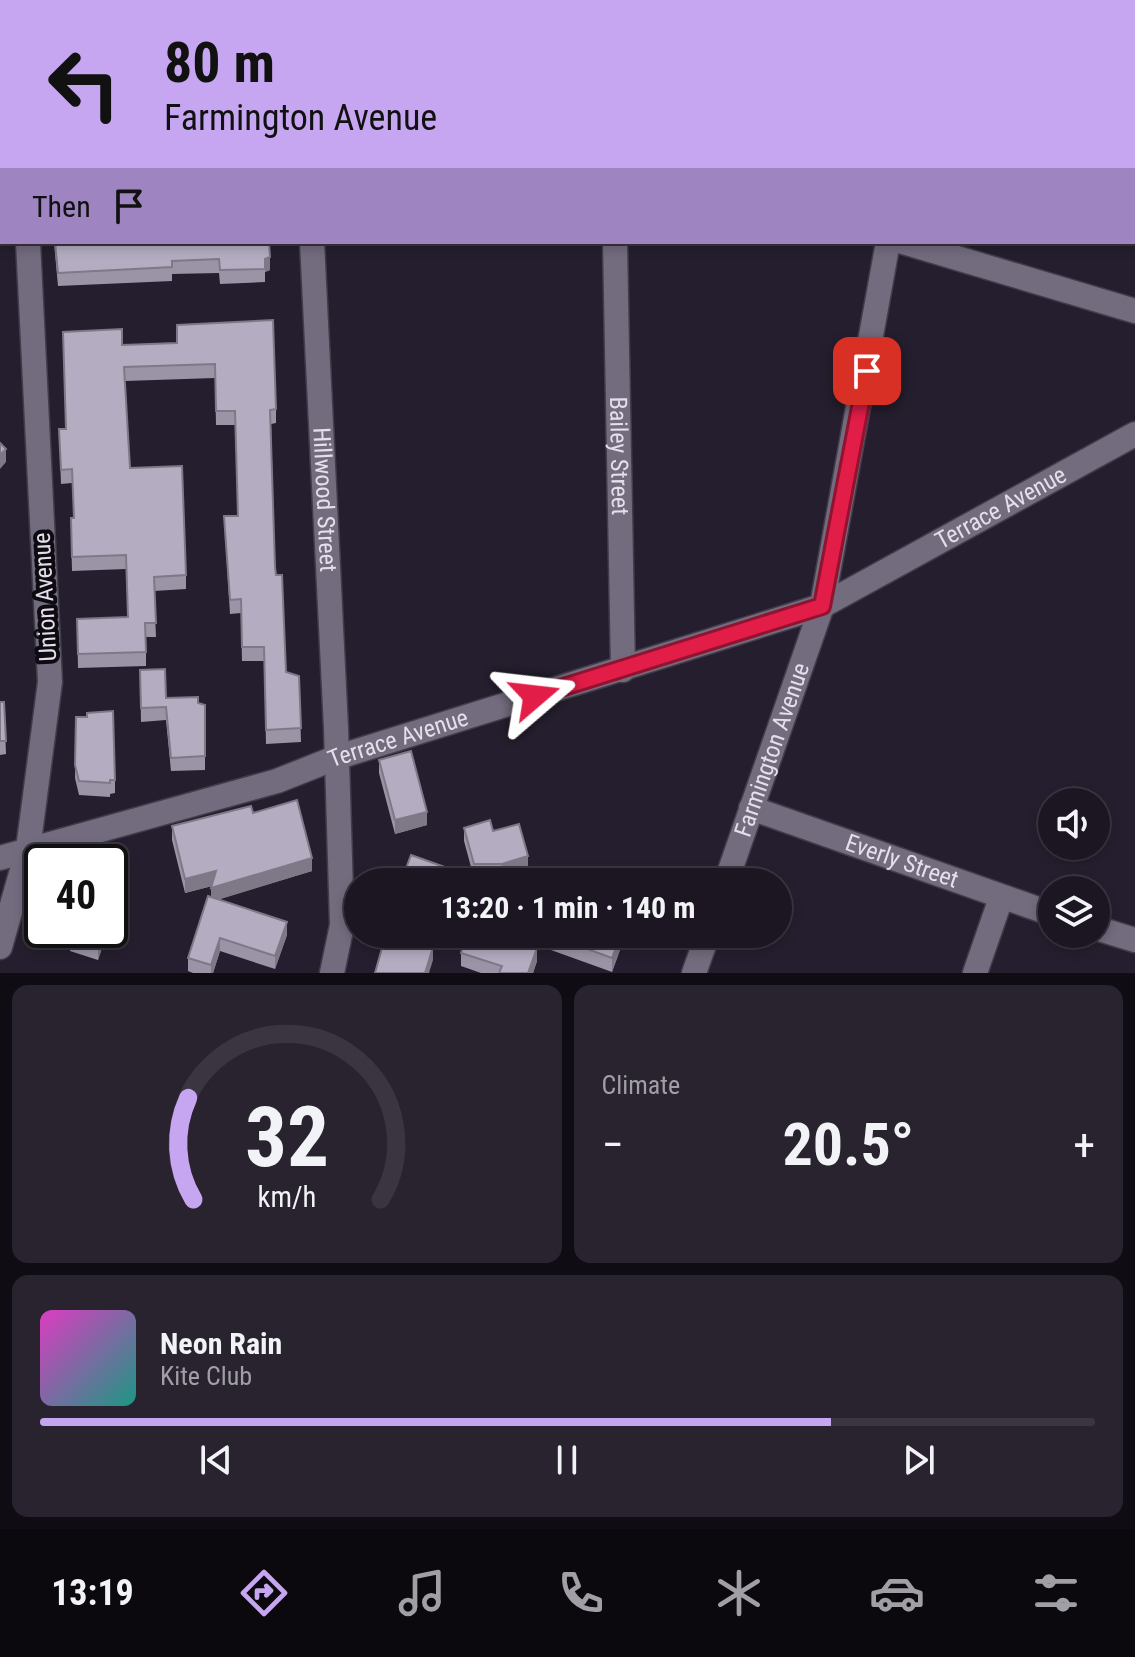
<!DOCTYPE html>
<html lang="en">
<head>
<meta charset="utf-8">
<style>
  body { margin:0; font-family:"Roboto Condensed",sans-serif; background:#29232f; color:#f1f3f6; height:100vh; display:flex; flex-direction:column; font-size:30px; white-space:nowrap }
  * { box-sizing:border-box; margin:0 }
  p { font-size:26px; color:#a09fa5 }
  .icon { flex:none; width:44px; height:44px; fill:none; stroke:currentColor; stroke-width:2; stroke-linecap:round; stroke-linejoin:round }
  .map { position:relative; height:973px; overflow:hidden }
  .drawer { display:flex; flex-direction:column; gap:12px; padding:12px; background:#0f0c13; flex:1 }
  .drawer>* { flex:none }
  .top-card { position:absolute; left:0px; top:0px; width:1136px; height:244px; box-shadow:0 4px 12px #0003,0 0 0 2px #3a3540; background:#c6a6f0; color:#111; overflow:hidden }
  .tools { position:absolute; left:1038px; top:788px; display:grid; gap:16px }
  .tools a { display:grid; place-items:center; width:72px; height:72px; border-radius:50%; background:#1c1622; box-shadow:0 4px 12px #0003,0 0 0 2px #3a3540; font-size:40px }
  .speed { position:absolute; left:24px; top:844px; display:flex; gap:16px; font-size:40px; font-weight:700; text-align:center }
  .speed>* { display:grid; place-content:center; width:104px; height:104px; border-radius:50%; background:#1c1622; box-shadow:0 4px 12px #0003,0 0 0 2px #3a3540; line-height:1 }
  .speed .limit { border:4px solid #111; border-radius:12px; background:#fff; color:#111 }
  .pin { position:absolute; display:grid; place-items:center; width:68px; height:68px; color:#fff; margin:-34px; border-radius:16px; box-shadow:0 4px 12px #0006 }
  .me { position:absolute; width:88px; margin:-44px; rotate:73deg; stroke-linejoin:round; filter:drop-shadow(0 0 6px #0008) }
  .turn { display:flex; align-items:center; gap:28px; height:168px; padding:0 32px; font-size:36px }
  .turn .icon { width:104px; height:104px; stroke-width:2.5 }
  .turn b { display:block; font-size:56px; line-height:68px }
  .then { display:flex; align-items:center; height:76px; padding:0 32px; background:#0003; gap:16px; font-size:30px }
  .big { font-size:60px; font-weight:700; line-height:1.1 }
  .drawer .widget { flex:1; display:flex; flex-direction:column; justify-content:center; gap:12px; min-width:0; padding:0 28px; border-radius:16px; background:#29232f }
  .drawer .dial { align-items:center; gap:0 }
  .dial svg { height:208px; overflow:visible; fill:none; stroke:#3a3540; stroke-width:7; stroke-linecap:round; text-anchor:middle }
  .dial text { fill:#f1f3f6; stroke:none }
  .song { display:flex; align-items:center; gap:24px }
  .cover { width:96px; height:96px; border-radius:12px; background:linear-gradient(135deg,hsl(310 70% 55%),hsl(170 70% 35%)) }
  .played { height:8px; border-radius:4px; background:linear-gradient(90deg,#c6a6f0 75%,#3a3540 75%) }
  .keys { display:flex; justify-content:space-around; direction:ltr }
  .heat { display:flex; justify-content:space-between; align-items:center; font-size:44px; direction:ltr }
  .drawer .tiles { flex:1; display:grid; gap:12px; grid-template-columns:1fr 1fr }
  .widget:last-child { grid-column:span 2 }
  .trip { position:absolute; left:344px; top:868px; width:448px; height:80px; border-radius:40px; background:#1c1622; box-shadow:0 4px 12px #0003,0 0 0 2px #3a3540; font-weight:700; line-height:80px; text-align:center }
  .dock { display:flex; height:128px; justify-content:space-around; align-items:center; background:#0b090e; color:#a09fa5 }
  .dock .icon { width:56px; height:56px }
  .dock .on { color:#c6a6f0 }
  .dock b { font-size:36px; color:#f1f3f6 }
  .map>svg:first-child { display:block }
</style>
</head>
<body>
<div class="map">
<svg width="1135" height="973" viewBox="0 0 1135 973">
  <rect width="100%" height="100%" fill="#251e2e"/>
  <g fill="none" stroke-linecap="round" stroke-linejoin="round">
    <defs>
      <g id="street">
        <path d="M302,0V2"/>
        <path d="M604,0V2"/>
        <path d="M895,0V2"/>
        <path d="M1134,46H1135"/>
        <path id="s1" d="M312,242L336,728L342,925L332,973"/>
        <path id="s2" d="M615,242L623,670"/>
        <path id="s3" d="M751,808L1052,914"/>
        <path id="s4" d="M726,882L822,606L888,242"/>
        <path d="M1096,928L1135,940"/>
        <path d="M694,973L708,934"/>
        <path d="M975,973L1001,898"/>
      </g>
      <g id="secondary">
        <path d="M18,0V2"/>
        <path d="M84,0L92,2"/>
        <path d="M903,242L1135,311"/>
        <path id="s5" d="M0,858L277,781L335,758L822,606L1135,434"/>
        <path d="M0,947L28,849L50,682L28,242"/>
      </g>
    </defs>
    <use href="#street" stroke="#413c49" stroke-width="27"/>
    <use href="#secondary" stroke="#413c49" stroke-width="27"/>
    <use href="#street" stroke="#736b7e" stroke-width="24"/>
    <use href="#secondary" stroke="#736b7e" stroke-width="24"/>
  </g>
  <path fill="#9b94a6" d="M54,242H269L270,270L265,272V282L220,284L219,273L172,274V281L58,286Z
    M177,325L276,409V423L271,424L275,567L286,672L299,676L301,742L266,744L264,661H242L241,613L230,614L224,516H238L235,425H216L215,378L125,381L130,468L186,575V589L154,591L156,637H146V666L78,668L77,619L128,617L126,569L72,571L71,532V518H74L72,483L61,484L59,429H66L122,345L177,343Z
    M140,670L166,698L205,705V770L171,771L166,720L141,722Z
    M0,702H4L6,754L0,755Z
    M76,717L115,780V793L110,794V797L79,795L75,778Z
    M379,760L427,825L395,834L379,773Z
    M253,813L312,871L219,899L287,935L275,969L220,951L213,973H193L188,971V958L211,897L212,886L185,893L172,840V826Z
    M464,828L493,831L528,870L502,877L474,878L464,841Z
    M108,930L98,960L70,951V937Z
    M506,934V937L537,961L533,973H481L461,966V953Z
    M624,934V939L612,972L551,950V936Z"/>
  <path fill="#7e7887" d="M270,257V270L265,272V259Z
    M6,449V462L0,469V455Z
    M427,812V825L395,834V820Z
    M528,856V870L502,877V864Z
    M312,858V871L211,902V888Z
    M216,871V885L185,893V879Z
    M287,922V935L275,969V956Z
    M104,930H108L98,960V947Z
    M621,934H624V939L612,972V958Z
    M220,938V951L213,973H211V965Z
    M433,947V960L429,973H425Z
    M537,948V961L533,973H528Z"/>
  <path fill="#b4acc1" stroke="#7e7887" stroke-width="2" d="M55,242H269L270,257L265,259V269L220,270L219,259L172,261V267L58,273Z
    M273,320L276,409L270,410L275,567L276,575H282L286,672L299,676L301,728L266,730L264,647H242L241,599L230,600L224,516H238L235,411H216L215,364L124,367L130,468L182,466L186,575L154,577L156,623H145L146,652L78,654L77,619L128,617L126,555L72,557L71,518H74L72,469L61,470L59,429H66L63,332L122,329V345L177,343V325Z
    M0,443L6,449L0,455Z
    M165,669L166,698L198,697V703L205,705V756L171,758L166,707L141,708L140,670Z
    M0,702H4L6,741H0Z
    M113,711L115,780H110V783L79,781L75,765L76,717H87V713Z
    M411,751L427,812L395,820L379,760Z
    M297,800L312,858L211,888L216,871L185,879L172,826L251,806L253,813Z
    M490,820L493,831L519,824L528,856L502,864H474L464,828Z
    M411,855L467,875L465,882H401Z
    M208,896L287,922L275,956L220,938L211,965L188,958Z
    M73,930H104L98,947L70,937Z
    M386,934L433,947L425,973H375Z
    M467,934H504L503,936L537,948L528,973H499L502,966L461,953Z
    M552,934H621L612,958L551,936Z"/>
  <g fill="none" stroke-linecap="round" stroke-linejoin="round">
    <defs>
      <path id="route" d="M535,696L822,606L867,371"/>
    </defs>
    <use href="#route" stroke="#92132f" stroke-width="20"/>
    <use href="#route" stroke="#e11d48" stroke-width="14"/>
  </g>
  <g text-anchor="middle" stroke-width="8" stroke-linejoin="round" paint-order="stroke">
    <g font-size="24" fill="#e4dfea" stroke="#0d0a11">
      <text dy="8" stroke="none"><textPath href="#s2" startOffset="214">Bailey Street</textPath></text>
      <text dy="8" stroke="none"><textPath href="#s1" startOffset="258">Hillwood Street</textPath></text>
      <text dy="8" stroke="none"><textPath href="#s5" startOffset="1064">Terrace Avenue</textPath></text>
      <text transform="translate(45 597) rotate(-93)" y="8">Union Avenue</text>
      <text dy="8" stroke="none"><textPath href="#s5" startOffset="416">Terrace Avenue</textPath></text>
      <text dy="8" stroke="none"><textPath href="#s4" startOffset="140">Farmington Avenue</textPath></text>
      <text dy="8" stroke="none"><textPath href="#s3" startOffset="160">Everly Street</textPath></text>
    </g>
  </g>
</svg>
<div class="tools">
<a><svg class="icon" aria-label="sound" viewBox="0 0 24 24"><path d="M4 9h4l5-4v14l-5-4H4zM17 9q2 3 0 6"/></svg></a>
<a><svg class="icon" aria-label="layers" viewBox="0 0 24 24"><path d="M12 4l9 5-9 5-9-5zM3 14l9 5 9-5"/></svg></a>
</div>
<div class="speed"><div class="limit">40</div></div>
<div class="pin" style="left:867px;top:371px;background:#d93025"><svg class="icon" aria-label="arrive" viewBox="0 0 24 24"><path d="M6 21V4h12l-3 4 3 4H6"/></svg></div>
<svg class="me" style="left:535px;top:696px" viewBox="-20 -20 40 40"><path d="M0-17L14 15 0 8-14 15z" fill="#e11d48" stroke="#fff" stroke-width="4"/></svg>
<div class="trip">13:20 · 1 min · 140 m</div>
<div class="top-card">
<div class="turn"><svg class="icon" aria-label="left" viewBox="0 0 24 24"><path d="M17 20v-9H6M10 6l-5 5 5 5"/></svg><div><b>80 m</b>Farmington Avenue</div></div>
<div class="then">Then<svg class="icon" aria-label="arrive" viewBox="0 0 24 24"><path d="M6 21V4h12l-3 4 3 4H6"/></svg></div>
</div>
</div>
<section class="drawer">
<div class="tiles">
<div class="widget dial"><svg viewBox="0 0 100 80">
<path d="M14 69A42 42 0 1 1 86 69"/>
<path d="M14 69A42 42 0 0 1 12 30" stroke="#c6a6f0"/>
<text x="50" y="56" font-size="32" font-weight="700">32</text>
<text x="50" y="72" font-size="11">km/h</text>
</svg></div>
<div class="widget"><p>Climate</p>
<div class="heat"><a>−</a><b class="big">20.5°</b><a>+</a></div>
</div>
<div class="widget">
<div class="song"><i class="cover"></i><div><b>Neon Rain</b><p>Kite Club</p></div></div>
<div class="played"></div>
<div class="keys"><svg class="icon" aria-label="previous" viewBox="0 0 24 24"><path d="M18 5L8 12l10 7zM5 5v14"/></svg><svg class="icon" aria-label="pause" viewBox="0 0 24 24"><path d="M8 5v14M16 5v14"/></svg><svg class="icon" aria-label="next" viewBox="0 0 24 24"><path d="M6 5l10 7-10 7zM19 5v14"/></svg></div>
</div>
</div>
</section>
<nav class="dock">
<b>13:19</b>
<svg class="icon on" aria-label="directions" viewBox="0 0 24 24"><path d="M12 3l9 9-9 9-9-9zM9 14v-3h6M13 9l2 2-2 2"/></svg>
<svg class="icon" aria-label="music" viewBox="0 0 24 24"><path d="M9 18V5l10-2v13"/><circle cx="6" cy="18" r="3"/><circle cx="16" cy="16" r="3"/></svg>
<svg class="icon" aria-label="phone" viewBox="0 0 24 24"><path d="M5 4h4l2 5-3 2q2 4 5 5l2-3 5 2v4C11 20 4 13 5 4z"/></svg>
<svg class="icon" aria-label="climate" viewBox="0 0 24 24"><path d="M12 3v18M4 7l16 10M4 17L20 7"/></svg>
<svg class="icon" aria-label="car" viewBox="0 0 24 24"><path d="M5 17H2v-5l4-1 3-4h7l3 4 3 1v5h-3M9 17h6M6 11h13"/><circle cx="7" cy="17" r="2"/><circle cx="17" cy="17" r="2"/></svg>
<svg class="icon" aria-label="filters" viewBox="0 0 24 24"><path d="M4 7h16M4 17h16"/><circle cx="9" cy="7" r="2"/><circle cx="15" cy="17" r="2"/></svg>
</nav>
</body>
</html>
